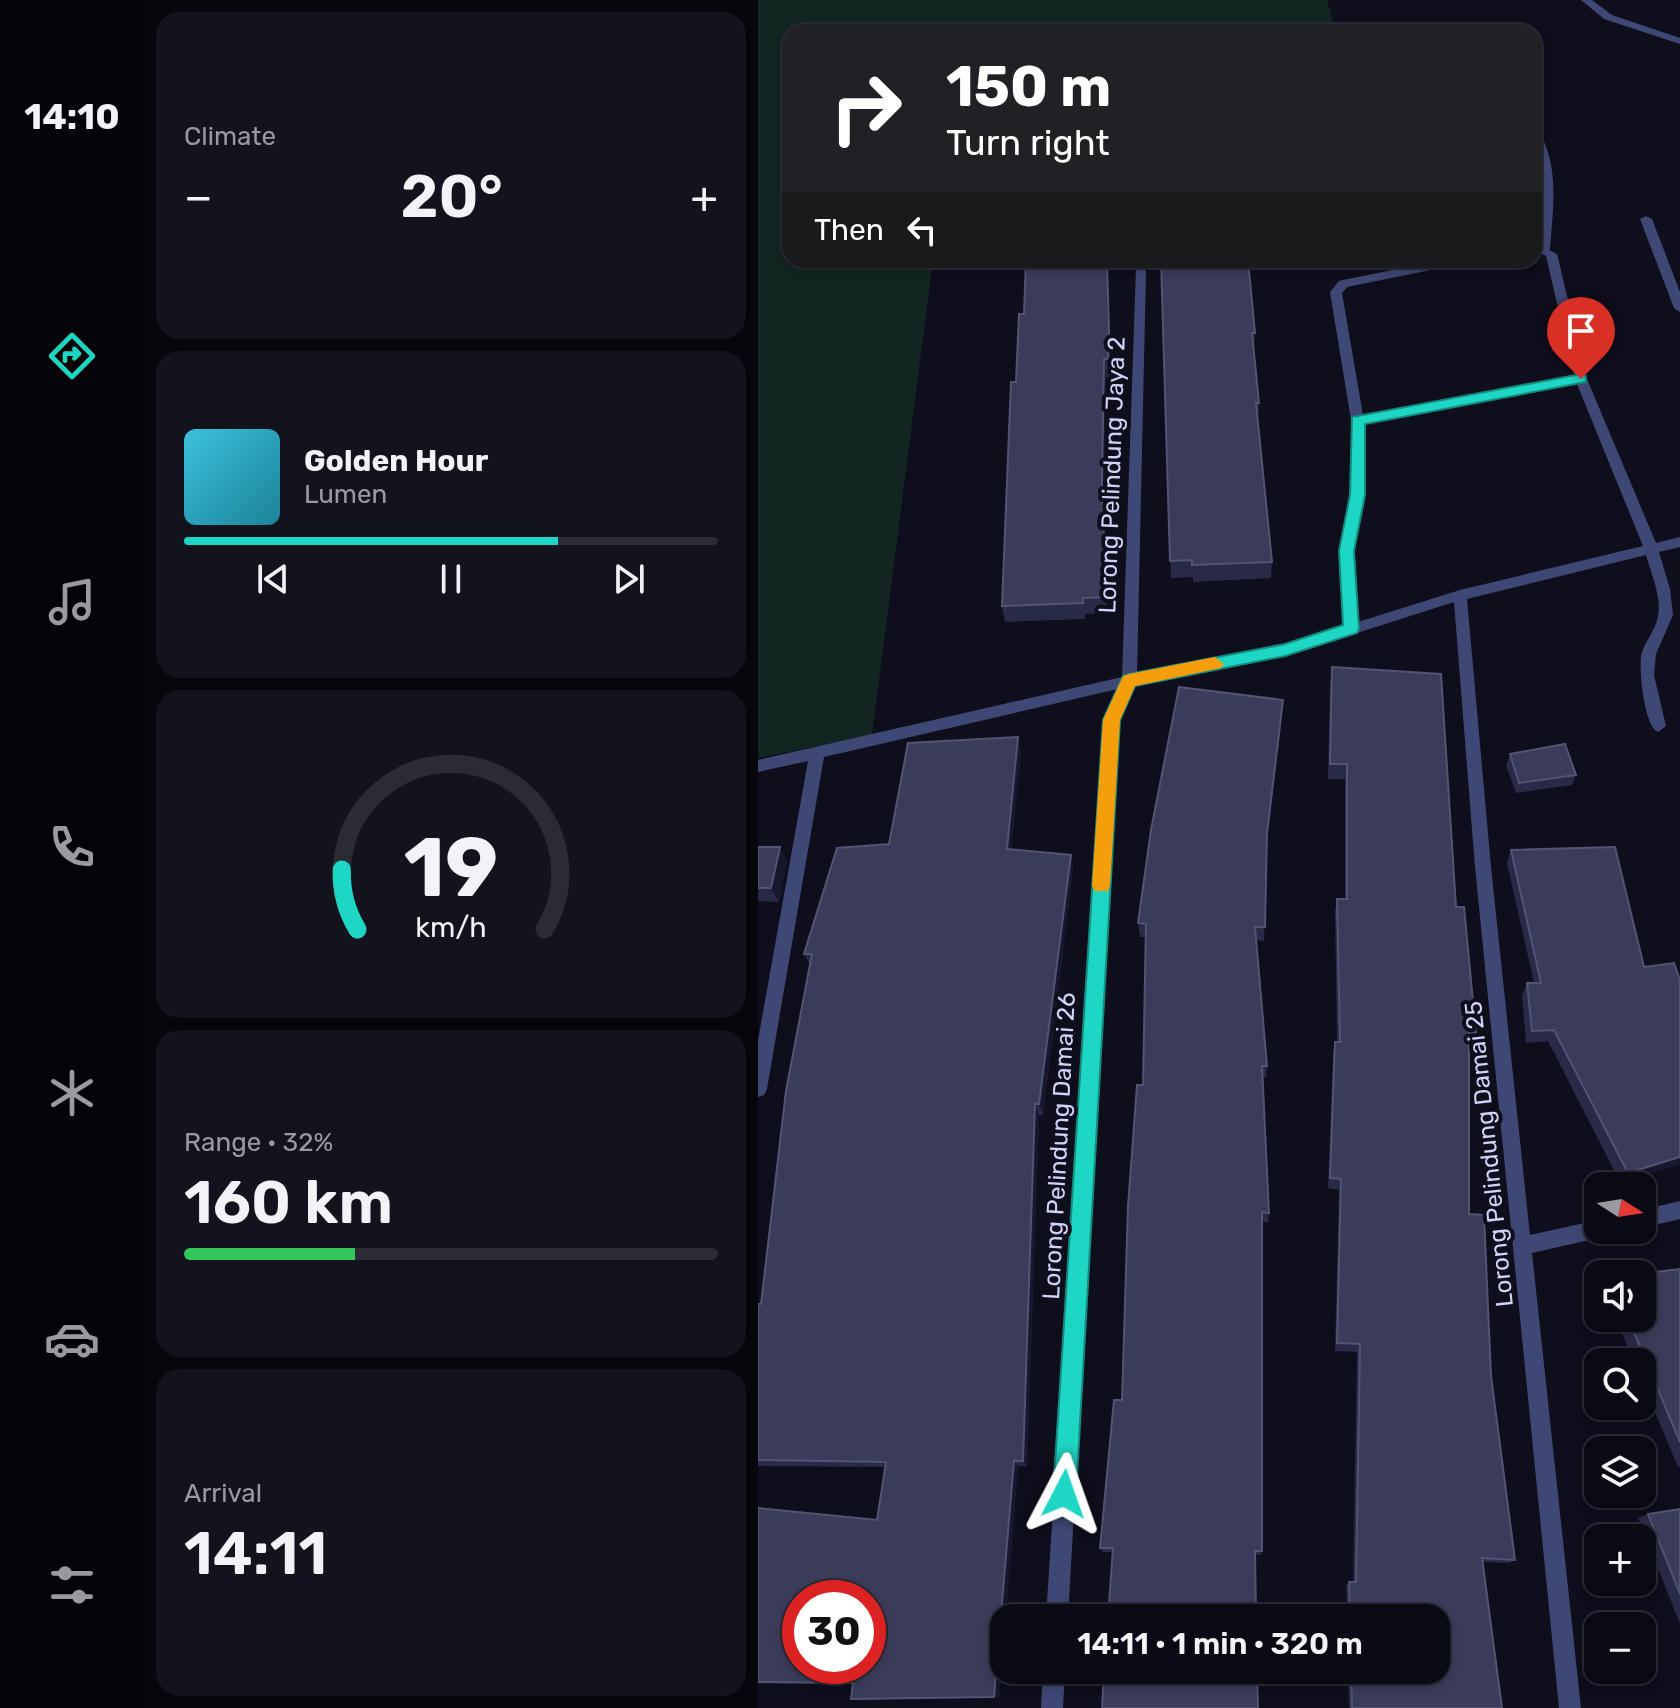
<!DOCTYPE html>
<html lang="en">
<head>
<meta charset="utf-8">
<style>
  body { margin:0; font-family:Rubik,sans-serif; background:#13131e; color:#f1f3f6; height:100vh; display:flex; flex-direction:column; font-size:30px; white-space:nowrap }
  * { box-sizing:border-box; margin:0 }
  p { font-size:26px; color:#999aa0 }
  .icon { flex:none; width:44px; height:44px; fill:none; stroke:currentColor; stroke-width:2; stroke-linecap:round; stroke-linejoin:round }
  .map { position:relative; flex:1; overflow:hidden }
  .side { display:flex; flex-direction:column; gap:12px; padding:12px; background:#06060c; width:614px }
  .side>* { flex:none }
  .banner { position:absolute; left:24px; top:24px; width:760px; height:244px; border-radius:24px; box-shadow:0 4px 12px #0003,0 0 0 2px #2a2b34; background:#202124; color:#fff; overflow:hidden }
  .needle { width:52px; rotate:102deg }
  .fabs { position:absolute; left:826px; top:1172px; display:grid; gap:16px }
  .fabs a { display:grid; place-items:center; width:72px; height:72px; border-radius:16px; background:#0a0a15; box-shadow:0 4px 12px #0003,0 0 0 2px #2a2b34; font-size:40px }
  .speed { position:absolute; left:24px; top:1580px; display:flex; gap:16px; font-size:40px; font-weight:700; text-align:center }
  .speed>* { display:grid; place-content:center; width:104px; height:104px; border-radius:50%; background:#0a0a15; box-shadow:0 4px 12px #0003,0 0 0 2px #2a2b34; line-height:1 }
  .speed .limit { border:12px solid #d22; background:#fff; color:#111 }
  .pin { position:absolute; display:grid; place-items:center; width:68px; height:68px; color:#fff; margin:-82px -34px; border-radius:50% 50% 50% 0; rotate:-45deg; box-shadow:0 0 8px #0007 }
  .pin .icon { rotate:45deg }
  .me { position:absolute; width:88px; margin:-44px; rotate:4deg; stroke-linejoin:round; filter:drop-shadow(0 0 6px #0008) }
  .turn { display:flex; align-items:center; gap:28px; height:168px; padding:0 32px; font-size:36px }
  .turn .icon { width:104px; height:104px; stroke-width:2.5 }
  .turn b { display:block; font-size:56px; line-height:68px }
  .then { display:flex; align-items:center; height:76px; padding:0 32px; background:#0003; gap:16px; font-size:30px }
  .big { font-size:60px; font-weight:600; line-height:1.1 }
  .side .tile { flex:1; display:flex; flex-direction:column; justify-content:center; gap:12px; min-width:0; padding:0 28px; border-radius:24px; background:#13131e }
  .side .dial { align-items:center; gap:0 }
  .dial svg { height:208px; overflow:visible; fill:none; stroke:#2a2b34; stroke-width:7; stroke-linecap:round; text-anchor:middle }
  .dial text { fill:#f1f3f6; stroke:none }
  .song { display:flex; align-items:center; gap:24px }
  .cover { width:96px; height:96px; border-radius:12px; background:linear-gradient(135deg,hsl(190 70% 55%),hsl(190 70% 35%)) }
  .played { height:8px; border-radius:4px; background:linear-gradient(90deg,#1ed6c4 70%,#2a2b34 70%) }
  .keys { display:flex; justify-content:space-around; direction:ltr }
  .heat { display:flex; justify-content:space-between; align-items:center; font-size:44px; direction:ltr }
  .charge { height:12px; border-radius:6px; background:linear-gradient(90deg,#34c759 32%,#2a2b34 0) }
  .trip { position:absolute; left:232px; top:1604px; width:460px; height:80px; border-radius:24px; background:#0a0a15; box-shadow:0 4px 12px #0003,0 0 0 2px #2a2b34; font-weight:600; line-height:80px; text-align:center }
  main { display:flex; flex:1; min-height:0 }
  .dock { display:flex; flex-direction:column; width:144px; justify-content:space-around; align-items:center; background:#040408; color:#999aa0 }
  .dock .icon { width:56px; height:56px }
  .dock .on { color:#1ed6c4 }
  .dock b { font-size:36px; color:#f1f3f6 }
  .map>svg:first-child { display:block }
</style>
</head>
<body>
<main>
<nav class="dock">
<b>14:10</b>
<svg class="icon on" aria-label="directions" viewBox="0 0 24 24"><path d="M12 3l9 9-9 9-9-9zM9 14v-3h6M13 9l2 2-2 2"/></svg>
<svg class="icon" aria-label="music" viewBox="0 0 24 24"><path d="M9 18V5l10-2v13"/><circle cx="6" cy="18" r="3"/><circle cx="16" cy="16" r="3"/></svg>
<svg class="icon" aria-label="phone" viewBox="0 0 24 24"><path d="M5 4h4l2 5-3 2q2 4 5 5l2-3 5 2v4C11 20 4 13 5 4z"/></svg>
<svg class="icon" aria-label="climate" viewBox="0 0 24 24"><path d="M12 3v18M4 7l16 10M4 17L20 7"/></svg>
<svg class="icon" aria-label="car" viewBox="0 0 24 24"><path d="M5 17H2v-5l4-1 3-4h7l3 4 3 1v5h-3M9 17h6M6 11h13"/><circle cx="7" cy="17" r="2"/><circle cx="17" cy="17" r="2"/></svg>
<svg class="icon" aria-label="filters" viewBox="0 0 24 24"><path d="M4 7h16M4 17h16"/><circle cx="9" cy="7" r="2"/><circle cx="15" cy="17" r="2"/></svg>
</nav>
<section class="side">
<div class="tile"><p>Climate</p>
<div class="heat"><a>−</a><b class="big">20°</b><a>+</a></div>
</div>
<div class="tile">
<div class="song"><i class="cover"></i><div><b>Golden Hour</b><p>Lumen</p></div></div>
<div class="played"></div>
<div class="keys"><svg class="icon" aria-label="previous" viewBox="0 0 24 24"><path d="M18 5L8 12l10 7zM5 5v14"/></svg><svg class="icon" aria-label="pause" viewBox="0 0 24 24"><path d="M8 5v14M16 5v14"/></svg><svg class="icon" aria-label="next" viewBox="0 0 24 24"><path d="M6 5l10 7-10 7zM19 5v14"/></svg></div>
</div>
<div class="tile dial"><svg viewBox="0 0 100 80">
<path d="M14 69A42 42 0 1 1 86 69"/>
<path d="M14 69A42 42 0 0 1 8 46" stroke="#1ed6c4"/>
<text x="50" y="56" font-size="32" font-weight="700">19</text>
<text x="50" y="72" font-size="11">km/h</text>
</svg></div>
<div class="tile"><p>Range · 32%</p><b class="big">160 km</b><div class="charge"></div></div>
<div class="tile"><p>Arrival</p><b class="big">14:11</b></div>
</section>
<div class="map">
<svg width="922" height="1708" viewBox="0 0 922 1708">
  <rect width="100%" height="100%" fill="#0e0e1c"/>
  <path fill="#122520" d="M0,0H569L577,32H32V260H175L114,735L0,758Z"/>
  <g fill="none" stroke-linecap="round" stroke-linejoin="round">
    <path fill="#3f4874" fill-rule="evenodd" d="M776,129L780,130C802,166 795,208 792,249L786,253L780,249L784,188Z
      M888,216L894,219L922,292V312L916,308L882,219Z"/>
    <path fill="#3f4874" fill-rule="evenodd" d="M823,0H834L854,15L922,38V44L846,19Z
      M776,242L799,254L829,379L898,543L922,537V547L901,552L912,589L915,615L898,654L896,675L908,726L900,732C886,726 881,671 883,656C886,642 898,630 900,616C904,598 893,573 888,555L709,599L733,867L772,1235L840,1220V1230H849L847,1236L840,1238L774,1253L823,1708H801L717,867L696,602L527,656L376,686L361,720L310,1618H288L345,720L360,689L66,757L9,1089L6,1095L0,1097V1040L50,761L0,772V760L364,677L378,268L382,267L388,271L379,674L527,644L586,626L582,551L593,495V420L572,292L581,281L585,280L684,260H708L702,264L589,287L584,293L605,415L816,376L788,256L776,250ZM819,384L885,546L702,590L600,622L596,551L607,495L605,423Z
      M922,1201V1219L884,1228V1210Z
      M285,1670H307L305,1708H283Z"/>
  </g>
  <path fill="#292a47" d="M349,260L352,349L351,377H348L346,497L349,613L327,614V619L247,622L244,606L258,382L266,314Z
    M403,260L497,333L496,350L501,403L500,420L514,562L513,578L435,582V577L413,578Z
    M574,667L698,907L718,1033L713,1045H711V1214L757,1560L751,1563L725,1562L744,1708H591L590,1670H678V1618H589L588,1585L591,1582H595L599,1352L577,1351L581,1190L570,1188L575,1054L577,1042H579L577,912L579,899H587V779H570L572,683Z
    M524,716L509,842L506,941L498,940L509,1066L508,1078L505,1077L511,1213L510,1222H504V1551L503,1555L345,1552L342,1548L364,1400L385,1085L387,937H382L380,923Z
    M263,752L253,849L313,855L315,869L285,1115H281L269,1466H260L241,1697L101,1700L95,1684L0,1683V1508L119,1520L127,1467L0,1466V1304H3L52,965L46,954Z
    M752,754L818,775L814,785L758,793L748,765Z
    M0,847L29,861L21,902L0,901Z
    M753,850L922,1164L862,1182L790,1041L768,1043L764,995L769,983H776L749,863Z
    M922,1269V1467H920L884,1381V1362H876L858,1318H884Z
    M922,1509V1624L880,1518L890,1514Z"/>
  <path fill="#17172e" d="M349,260L352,349L351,377L350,359Z
    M346,359L348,377L346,497L349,613L348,597L344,481Z
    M525,700L524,716L508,847L509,833Z
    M260,737L263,752L252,863L249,849Z
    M22,847L29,861L21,902L13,888Z
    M313,855L315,869L285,1115L281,1104Z
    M277,1104L281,1115L269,1466L265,1461Z
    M922,1157V1164L862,1182L870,1173Z
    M256,1461L260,1466L248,1618H246V1641L241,1697H236Z"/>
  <path fill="#3b3c5a" stroke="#525473" stroke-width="2" fill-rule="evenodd" d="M268,260H349L351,331L350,359H346L344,481L348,597L325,598V603L244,606L253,382H258L261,314H266Z
    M403,260H490L497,333H494L501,403H498L514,562L434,565V560L412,561Z
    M574,667L683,674L698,907H706L718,1033L711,1032V1214L726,1215L733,1376L757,1560L724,1558L744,1708H594L593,1670H678V1618H592L591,1582H598L602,1344L579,1343L583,1179L572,1178L577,1042H582L579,899H589V764H572Z
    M421,687L525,700L509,833L507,927H497L509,1066H504L511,1213L504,1212V1551H497L498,1618H350L355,1548H342L356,1400H364L370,1206L379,1085H385L388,924L380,923L393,830Z
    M260,737L249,849L313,855L281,1104H277L265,1461H256L236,1697L93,1699L95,1683L0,1682V1508L119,1520L128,1462L0,1460V1304H3L28,1091L54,954H46L79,848L131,844L150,743ZM42,1598H110V1666H42Z
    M807,744L818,775L761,783L752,754Z
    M0,847H22L13,888H0Z
    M857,847L886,967L916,963L922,980V1157L870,1173L796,1030L774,1031L769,983H783L753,850Z
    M922,1269V1442L870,1318H884V1274H881Z
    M922,1509V1594L890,1514Z
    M346,1670H499L500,1708H344Z"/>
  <path fill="#1ed6c4" stroke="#148b7f" stroke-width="2" d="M823,374L828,376V382L607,424V495L596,551L601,629L599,633L527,656L377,686L362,720L318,1494L315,1503L306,1506L298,1503L295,1494L345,720L365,676L371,674L527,644L585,625L581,551L592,495L594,417Z"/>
  <path fill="#f59e0b" d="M457,657L466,664L463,668L377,686L362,720L352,886L350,891H337L334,886L345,720L365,676L371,674Z"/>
  <g text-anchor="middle" stroke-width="8" stroke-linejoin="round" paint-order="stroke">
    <g font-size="24" fill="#cfd3f8" stroke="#0e0e1c">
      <text transform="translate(354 475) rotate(-88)" y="8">Lorong Pelindung Jaya 2</text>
      <text transform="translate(301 1146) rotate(-87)" y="8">Lorong Pelindung Damai 26</text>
      <text transform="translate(731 1154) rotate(-96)" y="8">Lorong Pelindung Damai 25</text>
    </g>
  </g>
</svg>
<div class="fabs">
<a><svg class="needle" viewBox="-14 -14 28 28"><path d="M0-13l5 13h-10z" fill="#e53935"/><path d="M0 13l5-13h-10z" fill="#999aa0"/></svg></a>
<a><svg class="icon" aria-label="sound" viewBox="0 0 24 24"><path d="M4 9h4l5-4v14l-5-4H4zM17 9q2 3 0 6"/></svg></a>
<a><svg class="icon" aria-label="search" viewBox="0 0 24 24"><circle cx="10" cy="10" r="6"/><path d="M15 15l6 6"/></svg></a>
<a><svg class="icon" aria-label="layers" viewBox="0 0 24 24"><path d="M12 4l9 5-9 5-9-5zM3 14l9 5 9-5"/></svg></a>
<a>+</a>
<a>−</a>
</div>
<div class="speed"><div class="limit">30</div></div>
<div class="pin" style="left:823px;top:379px;background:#d93025"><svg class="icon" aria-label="arrive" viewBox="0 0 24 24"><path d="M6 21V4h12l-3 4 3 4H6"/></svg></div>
<svg class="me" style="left:306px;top:1494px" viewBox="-20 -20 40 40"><path d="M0-17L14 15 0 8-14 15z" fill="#1ed6c4" stroke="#fff" stroke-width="4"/></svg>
<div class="trip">14:11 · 1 min · 320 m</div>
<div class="banner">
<div class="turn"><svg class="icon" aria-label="right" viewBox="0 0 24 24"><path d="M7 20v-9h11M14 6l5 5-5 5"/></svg><div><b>150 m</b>Turn right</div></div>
<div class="then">Then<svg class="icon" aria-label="left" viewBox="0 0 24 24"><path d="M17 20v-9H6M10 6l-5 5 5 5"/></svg></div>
</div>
</div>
</main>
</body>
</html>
